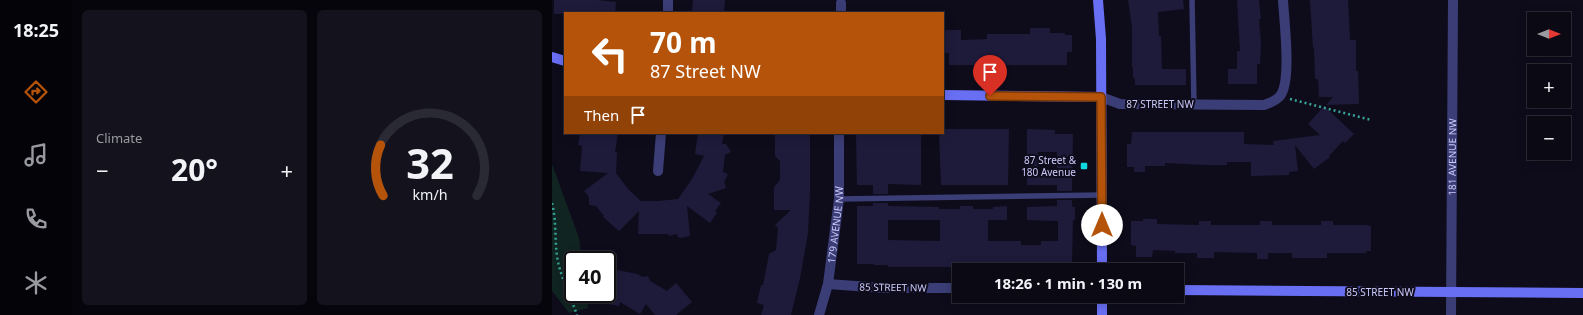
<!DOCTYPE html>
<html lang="en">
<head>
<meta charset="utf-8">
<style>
  body { margin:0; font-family:"Noto Sans",sans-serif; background:#13121d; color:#f1f3f6; height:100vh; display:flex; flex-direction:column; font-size:15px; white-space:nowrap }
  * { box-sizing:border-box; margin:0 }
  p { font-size:13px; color:#999aa0 }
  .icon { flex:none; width:22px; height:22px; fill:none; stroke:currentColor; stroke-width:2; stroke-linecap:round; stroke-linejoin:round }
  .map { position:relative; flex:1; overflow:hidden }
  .side { display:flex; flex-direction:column; gap:10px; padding:10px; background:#06050b; width:480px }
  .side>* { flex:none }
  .hud { position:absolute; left:12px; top:12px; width:380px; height:122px; border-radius:0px; box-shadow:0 2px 10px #0003,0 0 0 1px #2a2a34; background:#b45309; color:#fff; overflow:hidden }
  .needle { width:26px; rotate:90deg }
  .fabs { position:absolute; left:975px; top:12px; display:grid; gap:8px }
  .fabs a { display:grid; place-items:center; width:44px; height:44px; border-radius:0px; background:#0a0914; box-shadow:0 2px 10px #0003,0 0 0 1px #2a2a34; font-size:20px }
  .speed { position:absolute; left:12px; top:251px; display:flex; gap:8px; font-size:20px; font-weight:700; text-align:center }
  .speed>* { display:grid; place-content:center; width:52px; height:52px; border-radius:50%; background:#0a0914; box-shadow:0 2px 10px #0003,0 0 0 1px #2a2a34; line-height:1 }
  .speed .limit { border:2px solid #111; border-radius:6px; background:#fff; color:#111 }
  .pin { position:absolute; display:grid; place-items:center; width:34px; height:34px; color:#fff; margin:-41px -17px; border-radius:50% 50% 50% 0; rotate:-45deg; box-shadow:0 0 4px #0007 }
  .pin .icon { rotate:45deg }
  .me { position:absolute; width:44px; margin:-22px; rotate:0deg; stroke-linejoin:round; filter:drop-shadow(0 0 3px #0008) }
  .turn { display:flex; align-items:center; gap:14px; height:84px; padding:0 20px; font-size:18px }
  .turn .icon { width:52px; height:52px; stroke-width:2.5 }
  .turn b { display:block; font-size:28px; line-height:34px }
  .then { display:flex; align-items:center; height:38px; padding:0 20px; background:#0003; gap:8px; font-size:15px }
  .big { font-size:30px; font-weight:700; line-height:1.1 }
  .side .tile { flex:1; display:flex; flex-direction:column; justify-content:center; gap:6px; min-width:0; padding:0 14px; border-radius:6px; background:#13121d }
  .side .dial { align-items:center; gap:0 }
  .dial svg { height:104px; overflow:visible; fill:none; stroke:#2a2a34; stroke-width:7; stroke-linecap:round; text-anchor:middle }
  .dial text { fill:#f1f3f6; stroke:none }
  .heat { display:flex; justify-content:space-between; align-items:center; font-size:22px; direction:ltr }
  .side .tiles { flex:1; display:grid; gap:10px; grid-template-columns:repeat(2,1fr) }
  .trip { position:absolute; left:400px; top:263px; width:232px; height:40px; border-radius:0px; background:#0a0914; box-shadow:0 2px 10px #0003,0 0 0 1px #2a2a34; font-weight:700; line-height:40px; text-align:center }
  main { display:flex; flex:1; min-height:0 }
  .tab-bar { display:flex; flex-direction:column; width:72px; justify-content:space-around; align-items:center; background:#040408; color:#999aa0 }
  .tab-bar .icon { width:28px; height:28px }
  .tab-bar .active { color:#b45309 }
  .tab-bar b { font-size:18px; color:#f1f3f6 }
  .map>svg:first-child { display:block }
</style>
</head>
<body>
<main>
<nav class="tab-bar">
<b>18:25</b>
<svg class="icon active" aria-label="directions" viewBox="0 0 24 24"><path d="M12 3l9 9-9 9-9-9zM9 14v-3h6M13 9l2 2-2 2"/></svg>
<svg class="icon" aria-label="music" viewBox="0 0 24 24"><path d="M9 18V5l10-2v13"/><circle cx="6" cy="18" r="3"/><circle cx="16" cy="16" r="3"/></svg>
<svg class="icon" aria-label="phone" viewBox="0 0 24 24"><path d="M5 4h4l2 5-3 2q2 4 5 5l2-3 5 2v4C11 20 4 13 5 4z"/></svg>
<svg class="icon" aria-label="climate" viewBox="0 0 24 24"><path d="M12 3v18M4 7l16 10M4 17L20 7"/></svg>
</nav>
<section class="side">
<div class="tiles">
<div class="tile"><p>Climate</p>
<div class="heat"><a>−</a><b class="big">20°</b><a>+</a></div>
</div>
<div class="tile dial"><svg viewBox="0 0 100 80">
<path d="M14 69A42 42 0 1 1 86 69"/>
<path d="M14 69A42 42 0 0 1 12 30" stroke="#b45309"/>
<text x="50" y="56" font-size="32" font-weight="700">32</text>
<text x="50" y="72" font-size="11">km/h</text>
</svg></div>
</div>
</section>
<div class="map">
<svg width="1031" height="315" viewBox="0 0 1031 315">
  <rect width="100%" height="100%" fill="#0e0c1b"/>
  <path fill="#102422" d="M0,164L27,238L30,260H21V294H34L36,308L17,313L0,291Z"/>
  <path fill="#1e1a3a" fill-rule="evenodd" d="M2,0H46L64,2L63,13L2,14Z
    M141,0H173L172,13H140Z
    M576,0H631L632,9L606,12L607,36H609L610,69H634V85H583V79L581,77V67H580V26Z
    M685,0H707L709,19H707L709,44L708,64H705V84H676V69H685V51H688Z
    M758,0H796L798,40H804V71H806L807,104L774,105L781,97H767L766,79H763L762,48H761Z
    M478,28H498V33H513V35H520V52H515V65H397V53H391V30H409V40L435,39V34H478Z
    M772,106L802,134L793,143L791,141L777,156L778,157L762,169L743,145L746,171L737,172V175L699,176V162H675V165H654L613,163V166H593V172H582V167H575V144H579L580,132H692V144L722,145L721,141L768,135L756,124Z
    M391,129H457L456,185H389L387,133H391Z
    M475,129L503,130V134H521L520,191H505V185H475ZM486,152H505V172H486Z
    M28,133H66L63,152H65L64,173L76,189L89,201H106L126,199L140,179L152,156L143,154L146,133H172L170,144H174L179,152L173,155L171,172L176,174L172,182L174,188L156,194L169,203L163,211L165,213L158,223L135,206L138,236L128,238L126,237L125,234L117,236L116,234H86L87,211L67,231L51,217L52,216L44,206L37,205V197L32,191L56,173L28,171L30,146L26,145Z
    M223,133H258V191L256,233L248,278L239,315H209L212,305L205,303L209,285H211L217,254L224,250L226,228L223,225L239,210H222V187L228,180V161L223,156Z
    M323,133H369V185L336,184V194H321V185H305L304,135H323Z
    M505,200H520V207H523V220H521L520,263H504V267H421V265H401V267H336V265H322V264H305V206H321V203H336V206L387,207V209H408V206H421V209H441V207L455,206V220H436V241H469V245H489V241H506V221L475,220V207L505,206ZM336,220H388V241L336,240Z
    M591,219H605V224L647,225V221H659V225H708V221H720V225H769V221H781V225H814L819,226V251H814V253H775V258H740V253H716V259H705V253L662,252V258H645V253H623V251L601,250L600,257H584V246L579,245V221H591Z
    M55,268L85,274L91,277L96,276L98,281L115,291L124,283L140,302L124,315H103L94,304L88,314L68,302L67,306L30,299V294H55Z"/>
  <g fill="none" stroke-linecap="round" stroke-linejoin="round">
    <path stroke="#36a496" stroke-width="2.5" stroke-dasharray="2 3" stroke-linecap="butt" d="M738,99L819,120
      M0,203C5,222 2,242 6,262C10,280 19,298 25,315"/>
    <path stroke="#3b3d76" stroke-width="5.5" d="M640,0L642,104
      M287,199L550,195"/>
    <g stroke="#3b3d76" stroke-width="10">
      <path d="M289,3V13"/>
      <path d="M116,13V0"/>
      <path d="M549,97L568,104L712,105C718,103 724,101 728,96C740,82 732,20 731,0"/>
      <path d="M106,171L109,133"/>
      <path d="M276,284L331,288H407"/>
      <path id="s1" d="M267,315L276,284L287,199V133"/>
      <path id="s2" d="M899,315L901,0"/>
    </g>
    <path stroke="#696ff3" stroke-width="10" d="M546,0L549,39L550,270
      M0,57L13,61
      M391,95L549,97
      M625,290L1031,293
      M550,315V296"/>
  </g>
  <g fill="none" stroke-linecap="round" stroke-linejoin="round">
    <defs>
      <path id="route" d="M438,96L549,97L550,225"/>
    </defs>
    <use href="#route" stroke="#753606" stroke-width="10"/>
    <use href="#route" stroke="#b45309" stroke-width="7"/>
  </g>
  <rect fill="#11d9e0" stroke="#0e0c1b" stroke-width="1.5" x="528" y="162" width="8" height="8" rx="2"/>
  <g text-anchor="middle" stroke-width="4" stroke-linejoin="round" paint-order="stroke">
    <g font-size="10" fill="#cdcbfb" stroke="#0e0c1b">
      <text x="608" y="108">87 STREET NW</text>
      <text dy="4" stroke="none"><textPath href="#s2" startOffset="158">181 AVENUE NW</textPath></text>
      <text dy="4" stroke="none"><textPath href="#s1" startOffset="92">179 AVENUE NW</textPath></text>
      <text transform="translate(341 287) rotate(1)" y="4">85 STREET NW</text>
      <text x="828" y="296">85 STREET NW</text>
    </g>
    <g font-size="10" fill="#cdcbfb" stroke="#0e0c1b" text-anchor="end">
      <text x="524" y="164">87 Street &amp;<tspan x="524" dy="12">180 Avenue</tspan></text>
    </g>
  </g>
</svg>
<div class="fabs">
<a><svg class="needle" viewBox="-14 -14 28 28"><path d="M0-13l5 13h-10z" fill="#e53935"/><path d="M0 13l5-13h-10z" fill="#999aa0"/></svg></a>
<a>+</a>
<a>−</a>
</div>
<div class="speed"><div class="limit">40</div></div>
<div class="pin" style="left:438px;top:96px;background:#d93025"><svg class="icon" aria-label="arrive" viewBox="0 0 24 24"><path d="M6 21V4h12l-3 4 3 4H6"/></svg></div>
<svg class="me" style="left:550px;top:225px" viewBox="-20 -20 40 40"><circle r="19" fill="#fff"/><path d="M0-13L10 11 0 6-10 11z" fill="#b45309"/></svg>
<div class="trip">18:26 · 1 min · 130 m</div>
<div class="hud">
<div class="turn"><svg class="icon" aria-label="left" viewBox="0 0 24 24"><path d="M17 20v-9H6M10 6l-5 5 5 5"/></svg><div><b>70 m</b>87 Street NW</div></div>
<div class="then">Then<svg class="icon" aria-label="arrive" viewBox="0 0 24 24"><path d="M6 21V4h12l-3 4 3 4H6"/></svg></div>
</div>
</div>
</main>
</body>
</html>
